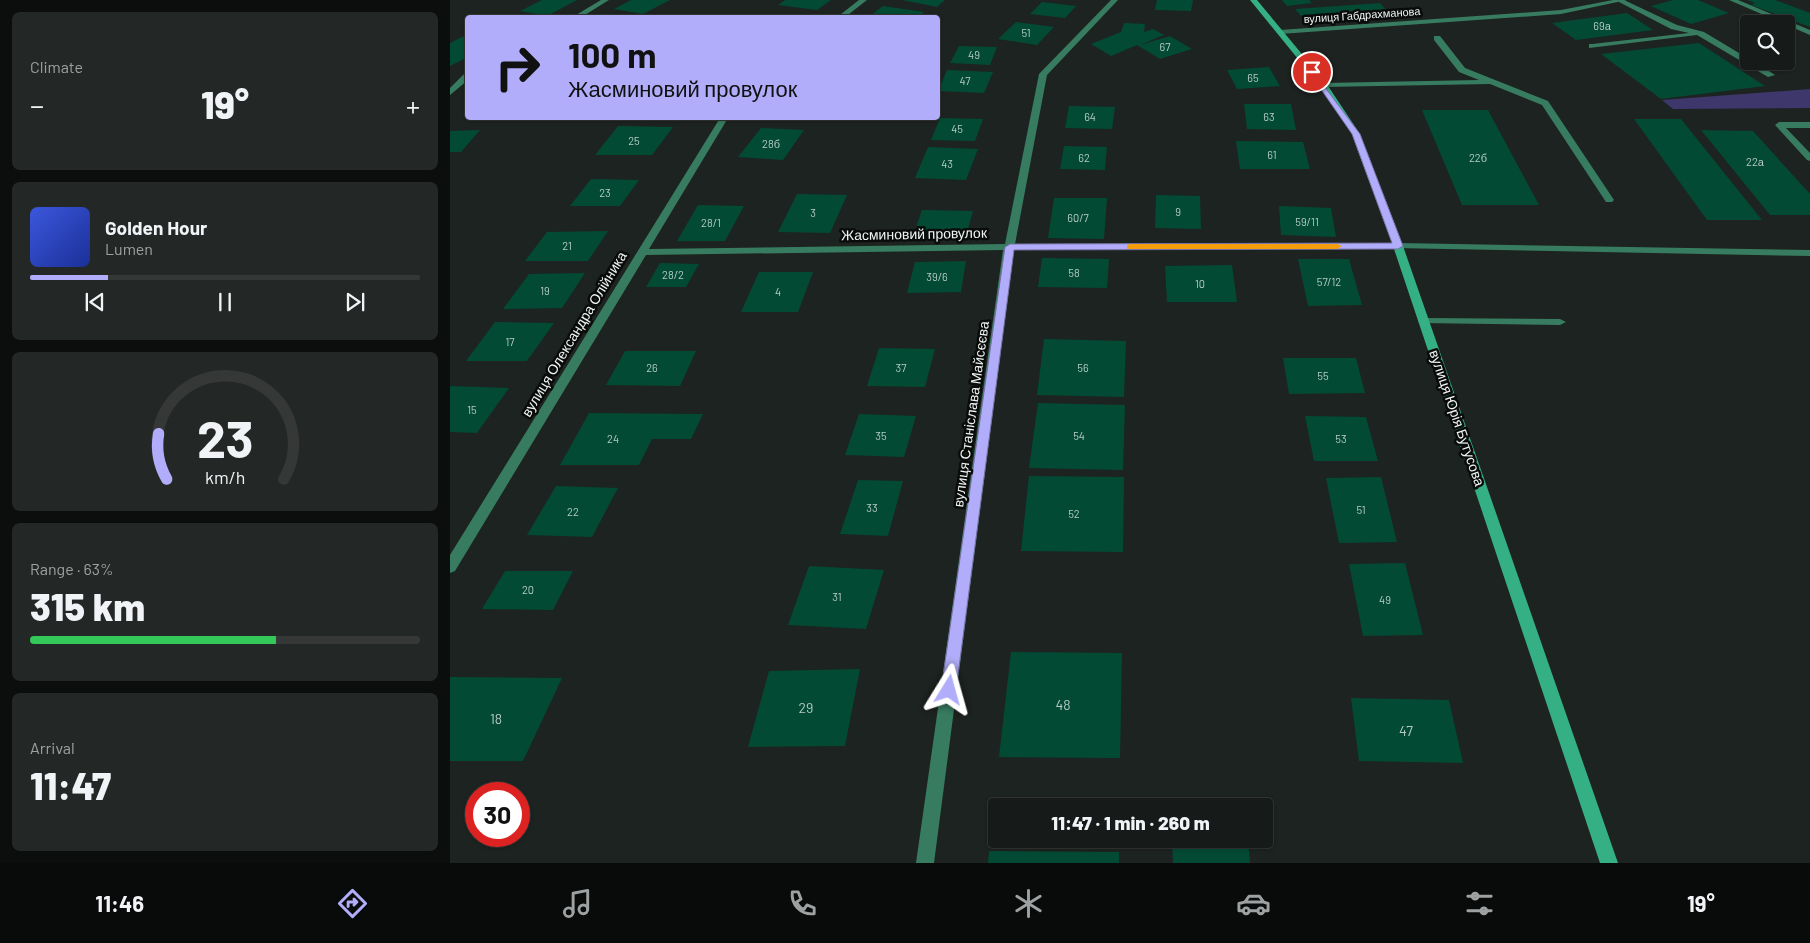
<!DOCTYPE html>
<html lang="en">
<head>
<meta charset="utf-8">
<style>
  body { margin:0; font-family:Barlow,sans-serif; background:#232725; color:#f1f3f6; height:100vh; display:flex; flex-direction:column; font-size:19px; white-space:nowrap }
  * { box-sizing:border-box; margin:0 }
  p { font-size:16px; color:#9ea1a2 }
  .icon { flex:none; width:28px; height:28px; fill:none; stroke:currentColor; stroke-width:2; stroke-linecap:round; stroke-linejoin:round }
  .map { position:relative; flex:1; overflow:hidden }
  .panel { display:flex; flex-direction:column; gap:12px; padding:12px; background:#0c0e0d; width:450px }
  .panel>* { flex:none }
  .guide { position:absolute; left:15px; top:15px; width:475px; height:105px; border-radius:5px; box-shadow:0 1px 4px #0004,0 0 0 1px #353837; background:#b1adfa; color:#111; overflow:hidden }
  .fabs { position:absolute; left:1290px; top:15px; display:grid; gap:10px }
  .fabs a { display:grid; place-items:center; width:55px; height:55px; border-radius:5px; background:#161a18; box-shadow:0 1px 4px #0004,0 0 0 1px #353837; font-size:25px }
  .speed { position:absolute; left:15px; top:782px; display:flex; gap:10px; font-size:25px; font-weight:700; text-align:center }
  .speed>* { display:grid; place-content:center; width:65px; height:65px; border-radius:50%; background:#161a18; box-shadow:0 1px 4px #0004,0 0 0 1px #353837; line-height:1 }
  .speed .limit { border:8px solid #d22; background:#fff; color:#111 }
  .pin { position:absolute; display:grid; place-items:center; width:42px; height:42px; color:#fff; margin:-21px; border:2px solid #fff; border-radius:50%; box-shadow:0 1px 5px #0007 }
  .me { position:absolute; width:55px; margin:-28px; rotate:8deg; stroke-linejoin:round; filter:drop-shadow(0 0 4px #0008) }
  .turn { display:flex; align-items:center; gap:18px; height:105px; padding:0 20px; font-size:22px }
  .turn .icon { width:65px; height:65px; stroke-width:2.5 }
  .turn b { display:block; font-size:35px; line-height:42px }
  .big { font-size:38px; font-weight:800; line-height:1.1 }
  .panel .widget { flex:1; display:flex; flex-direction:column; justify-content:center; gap:8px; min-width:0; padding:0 18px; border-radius:8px; background:#232725 }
  .panel .dial { align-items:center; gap:0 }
  .dial svg { height:130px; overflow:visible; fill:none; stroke:#353837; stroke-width:7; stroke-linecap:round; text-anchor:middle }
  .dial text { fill:#f1f3f6; stroke:none }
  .song { display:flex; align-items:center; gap:15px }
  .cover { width:60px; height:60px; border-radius:8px; background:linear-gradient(135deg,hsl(230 70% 55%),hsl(230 70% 35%)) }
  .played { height:5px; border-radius:2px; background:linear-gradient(90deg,#b1adfa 20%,#353837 20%) }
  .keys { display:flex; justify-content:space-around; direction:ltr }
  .heat { display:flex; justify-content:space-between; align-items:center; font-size:28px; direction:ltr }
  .charge { height:8px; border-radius:4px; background:linear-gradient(90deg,#34c759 63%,#353837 0) }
  .trip { position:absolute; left:538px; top:798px; width:285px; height:50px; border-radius:5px; background:#161a18; box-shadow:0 1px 4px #0004,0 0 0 1px #353837; font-weight:800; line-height:50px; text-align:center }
  .menu { display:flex; height:80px; justify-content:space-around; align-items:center; background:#090a0a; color:#9ea1a2 }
  .menu .icon { width:35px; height:35px }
  .menu .on { color:#b1adfa }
  .menu b { font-size:22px; color:#f1f3f6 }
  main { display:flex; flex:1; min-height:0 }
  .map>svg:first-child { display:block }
</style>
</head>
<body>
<main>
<section class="panel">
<div class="widget"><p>Climate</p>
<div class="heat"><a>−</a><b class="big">19°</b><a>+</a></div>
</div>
<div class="widget">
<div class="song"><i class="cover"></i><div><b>Golden Hour</b><p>Lumen</p></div></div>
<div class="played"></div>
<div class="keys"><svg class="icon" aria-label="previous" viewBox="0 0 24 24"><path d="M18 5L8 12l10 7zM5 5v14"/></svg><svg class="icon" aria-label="pause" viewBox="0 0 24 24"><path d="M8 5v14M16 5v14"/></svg><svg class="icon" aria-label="next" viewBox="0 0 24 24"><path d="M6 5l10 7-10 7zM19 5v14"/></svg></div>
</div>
<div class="widget dial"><svg viewBox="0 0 100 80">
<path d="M14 69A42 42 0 1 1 86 69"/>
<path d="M14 69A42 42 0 0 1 9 41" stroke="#b1adfa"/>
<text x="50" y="56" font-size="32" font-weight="700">23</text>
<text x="50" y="72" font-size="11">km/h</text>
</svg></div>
<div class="widget"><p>Range · 63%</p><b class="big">315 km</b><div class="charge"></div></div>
<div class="widget"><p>Arrival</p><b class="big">11:47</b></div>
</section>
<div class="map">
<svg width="1360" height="863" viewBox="0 0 1360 863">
  <rect width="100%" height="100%" fill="#1d2320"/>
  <path fill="#3d376b" d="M1360,89V108L1223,109L1212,100Z"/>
  <path fill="#034a34" d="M92,0H127L97,16L70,11Z
    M181,0H220L193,14L164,9Z
    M335,0H381L367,10L328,5Z
    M452,0H495L487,7Z
    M707,0H743L741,11L705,10Z
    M832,0H859L862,3L837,6Z
    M1223,0H1248L1279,13L1241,24L1201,6Z
    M1297,0H1325L1360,13V27L1301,5L1305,3Z
    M592,2L626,6L615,18L580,14Z
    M930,3L939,13L858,19L850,15L845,9Z
    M433,6L474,12L467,18H417Z
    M1177,13L1203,30L1126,40L1102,23Z
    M566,22L604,27L587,45L548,39Z
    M674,23L695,24L694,32L703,29L714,35L690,45L720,36L742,49L710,59L687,45L661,56L641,44L671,32Z
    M18,34V57L0,66V43Z
    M1249,43L1315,86L1211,99L1151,54Z
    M509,46L547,47L540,65L500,63Z
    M819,67L830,86L787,89L777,70Z
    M497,70L543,72L534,93L488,91Z
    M794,104H841L846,130L797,129Z
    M619,106L665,107L662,129L615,128Z
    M972,110H1038L1089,205H1012Z
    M333,118H364L361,121Z
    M490,118L533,119L525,141L481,140Z
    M1184,119H1231L1312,220H1257Z
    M168,126L223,127L202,155H145Z
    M311,128L354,130L333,160L288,157Z
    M30,130L11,152H0V131Z
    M1251,130L1303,131L1360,194V215H1320Z
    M786,141L853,142L860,169H790Z
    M614,146L657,147L655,170L610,169Z
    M478,147L528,149L516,180L465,178Z
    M141,179L189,180L170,206H120Z
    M347,194L397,195L380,233L328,232Z
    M706,195L750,196L751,229L705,228Z
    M604,198H657L654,239L598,238Z
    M248,205L294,206L275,241H227Z
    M829,206L881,208L886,237L831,235Z
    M472,210L523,211L515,240L462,239Z
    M158,231L138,261H75L97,232Z
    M592,258L659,259L657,288L588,287Z
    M848,259H899L912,305L858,306Z
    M516,261L511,292L457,293L465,262Z
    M210,263L249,264L236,287H196Z
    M782,265L787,302H717L715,266Z
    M309,272H363L348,312H291Z
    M135,273L112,308L53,309L79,274Z
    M45,322L104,323L77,361H16Z
    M594,339L676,341L674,397L587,395Z
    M429,348L485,349L475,387L417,386Z
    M175,351H246L230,386L156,385Z
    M833,358H906L915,393L839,394Z
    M0,386L59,388L27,433L0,432Z
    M588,403L675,405L673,470L579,468Z
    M139,413L253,414L241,439H202L189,465H110Z
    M409,414L466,416L454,457L395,455Z
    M855,416L916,417L928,461H864Z
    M579,476L674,477L673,552L571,551Z
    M931,477L947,542L889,543L876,478Z
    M408,480L453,481L438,536L390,534Z
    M106,486L168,488L142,537L77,535Z
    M955,563L973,635L913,636L899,564Z
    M359,566L434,570L416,629L338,625Z
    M55,571H123L103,610L32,609Z
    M561,652L672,653L670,758L549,757Z
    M410,669L395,746L298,747L319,671Z
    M0,677L112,678L73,761H0Z
    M901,698L999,700L1013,763L909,761Z
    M722,839H798L800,863H723Z
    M539,851L669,852V863H538Z"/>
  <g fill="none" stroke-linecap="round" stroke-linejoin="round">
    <path fill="#377c60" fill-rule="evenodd" d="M1168,0H1174L1227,25L1254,32L1299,59V61H1303L1325,75L1318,77L1247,35L1139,48V44H1142L1239,33L1221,29L1169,2Z
      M1279,0H1288L1360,30V35Z
      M984,36H990L1015,68L1098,101L1164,200L1162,202H1156L1092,105L1040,84L873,87L869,85L873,83L1029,80L1009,72L984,40Z
      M1360,122V128H1336L1360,153V161L1357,160L1325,125L1329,122Z
      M948,243L1360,250V256L944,248V244Z
      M974,318L1110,319L1116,322L1110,325L970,323L968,321Z"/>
    <path fill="#377c60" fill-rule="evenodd" d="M151,0H159L130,18H121Z
      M409,0H417L394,18H386Z
      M661,0H668L597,75L565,244L948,243L953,246L948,249L564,250L484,863H466L553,250L196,255L5,571L0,573V555L270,118H278L199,249L555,244L589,74Z
      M1163,0H1177L1111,14L830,34L826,32L830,30L1111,10Z
      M15,73H18V80L0,95V88Z"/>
    <path fill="#35af84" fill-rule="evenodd" d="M800,0H807L876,83L910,134L953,246L1168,863H1150L943,246L902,134L870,86Z"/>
  </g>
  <path fill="#b1adfa" stroke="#7370a2" d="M862,70L910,134L953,246L948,249L564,250L506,690L504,694L499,696L494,694L491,690L555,247L560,244L942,243L902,134L859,72Z"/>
  <path fill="#f59e0b" d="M681,244H887L892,246L887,249H677V245Z"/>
  <g text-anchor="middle" stroke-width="5" stroke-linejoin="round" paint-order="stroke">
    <g font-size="11" fill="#f1f6f4" stroke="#090c0a">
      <text transform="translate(912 15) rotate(-4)" y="4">вулиця Габдрахманова</text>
    </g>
    <g font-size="11" fill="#b6cbc4">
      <text x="1152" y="30">69а</text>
      <text x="576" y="37">51</text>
      <text x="715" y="51">67</text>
      <text x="524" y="59">49</text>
      <text x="803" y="82">65</text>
      <text x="515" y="85">47</text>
      <text x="640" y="121">64</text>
      <text x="819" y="121">63</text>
      <text x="507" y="133">45</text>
      <text x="184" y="145">25</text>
      <text x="321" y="148">28б</text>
      <text x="822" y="159">61</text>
      <text x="634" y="162">62</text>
      <text x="1028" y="162">22б</text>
      <text x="1305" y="166">22а</text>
      <text x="497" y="168">43</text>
      <text x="155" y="197">23</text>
      <text x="728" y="216">9</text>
      <text x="363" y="217">3</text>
      <text x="628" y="222">60/7</text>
      <text x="857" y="226">59/11</text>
      <text x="261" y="227">28/1</text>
      <text x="117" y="250">21</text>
      <text x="624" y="277">58</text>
      <text x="223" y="279">28/2</text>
      <text x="487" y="281">39/6</text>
      <text x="879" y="286">57/12</text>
      <text x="750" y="288">10</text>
      <text x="95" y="295">19</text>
      <text x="328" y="296">4</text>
      <text x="60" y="346">17</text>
      <text x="202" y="372">26</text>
      <text x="451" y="372">37</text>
      <text x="633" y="372">56</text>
      <text x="873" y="380">55</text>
      <text x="22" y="414">15</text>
      <text x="431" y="440">35</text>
      <text x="629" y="440">54</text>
      <text x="163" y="443">24</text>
      <text x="891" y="443">53</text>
      <text x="422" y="512">33</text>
      <text x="911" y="514">51</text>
      <text x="123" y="516">22</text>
      <text x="624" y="518">52</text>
      <text x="78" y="594">20</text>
      <text x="387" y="601">31</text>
      <text x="935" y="604">49</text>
    </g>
    <g font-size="14" fill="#f1f6f4" stroke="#090c0a">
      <text transform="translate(464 234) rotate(-1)" y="5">Жасминовий провулок</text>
      <text transform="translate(124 334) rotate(-59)" y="5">вулиця Олександра Олійника</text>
      <text transform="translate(521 414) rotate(-82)" y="5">вулиця Станіслава Майсєєва</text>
      <text transform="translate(1007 418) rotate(71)" y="5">вулиця Юрія Бутусова</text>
    </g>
    <g font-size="14" fill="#b6cbc4">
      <text x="613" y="710">48</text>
      <text x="356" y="713">29</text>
      <text x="46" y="724">18</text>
      <text x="956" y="736">47</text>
    </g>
  </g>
</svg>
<div class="fabs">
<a><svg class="icon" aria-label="search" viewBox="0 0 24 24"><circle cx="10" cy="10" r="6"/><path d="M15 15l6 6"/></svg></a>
</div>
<div class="speed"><div class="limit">30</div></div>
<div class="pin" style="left:862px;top:72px;background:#d93025"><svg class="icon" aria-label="arrive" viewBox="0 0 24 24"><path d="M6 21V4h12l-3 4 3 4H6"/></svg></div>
<svg class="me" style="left:499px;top:690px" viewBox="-20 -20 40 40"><path d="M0-17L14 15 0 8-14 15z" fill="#b1adfa" stroke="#fff" stroke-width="4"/></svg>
<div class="trip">11:47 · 1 min · 260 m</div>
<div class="guide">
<div class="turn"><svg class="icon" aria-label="right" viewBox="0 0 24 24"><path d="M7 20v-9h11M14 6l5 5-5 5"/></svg><div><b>100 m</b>Жасминовий провулок</div></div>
</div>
</div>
</main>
<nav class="menu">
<b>11:46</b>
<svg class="icon on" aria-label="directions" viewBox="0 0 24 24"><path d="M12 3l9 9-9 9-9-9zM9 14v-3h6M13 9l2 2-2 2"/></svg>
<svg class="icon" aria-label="music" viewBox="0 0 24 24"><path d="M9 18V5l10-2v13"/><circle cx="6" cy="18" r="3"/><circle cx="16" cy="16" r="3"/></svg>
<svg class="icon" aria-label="phone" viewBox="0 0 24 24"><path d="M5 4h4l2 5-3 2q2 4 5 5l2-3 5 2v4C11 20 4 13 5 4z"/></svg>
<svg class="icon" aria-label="climate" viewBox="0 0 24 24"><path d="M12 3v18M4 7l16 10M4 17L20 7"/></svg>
<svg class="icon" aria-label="car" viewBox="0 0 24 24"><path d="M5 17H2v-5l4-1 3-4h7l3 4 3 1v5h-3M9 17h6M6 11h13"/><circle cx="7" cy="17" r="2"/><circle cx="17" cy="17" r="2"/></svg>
<svg class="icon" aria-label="filters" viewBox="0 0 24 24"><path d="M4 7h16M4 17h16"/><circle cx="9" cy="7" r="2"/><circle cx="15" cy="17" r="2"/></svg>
<b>19°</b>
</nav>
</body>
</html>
